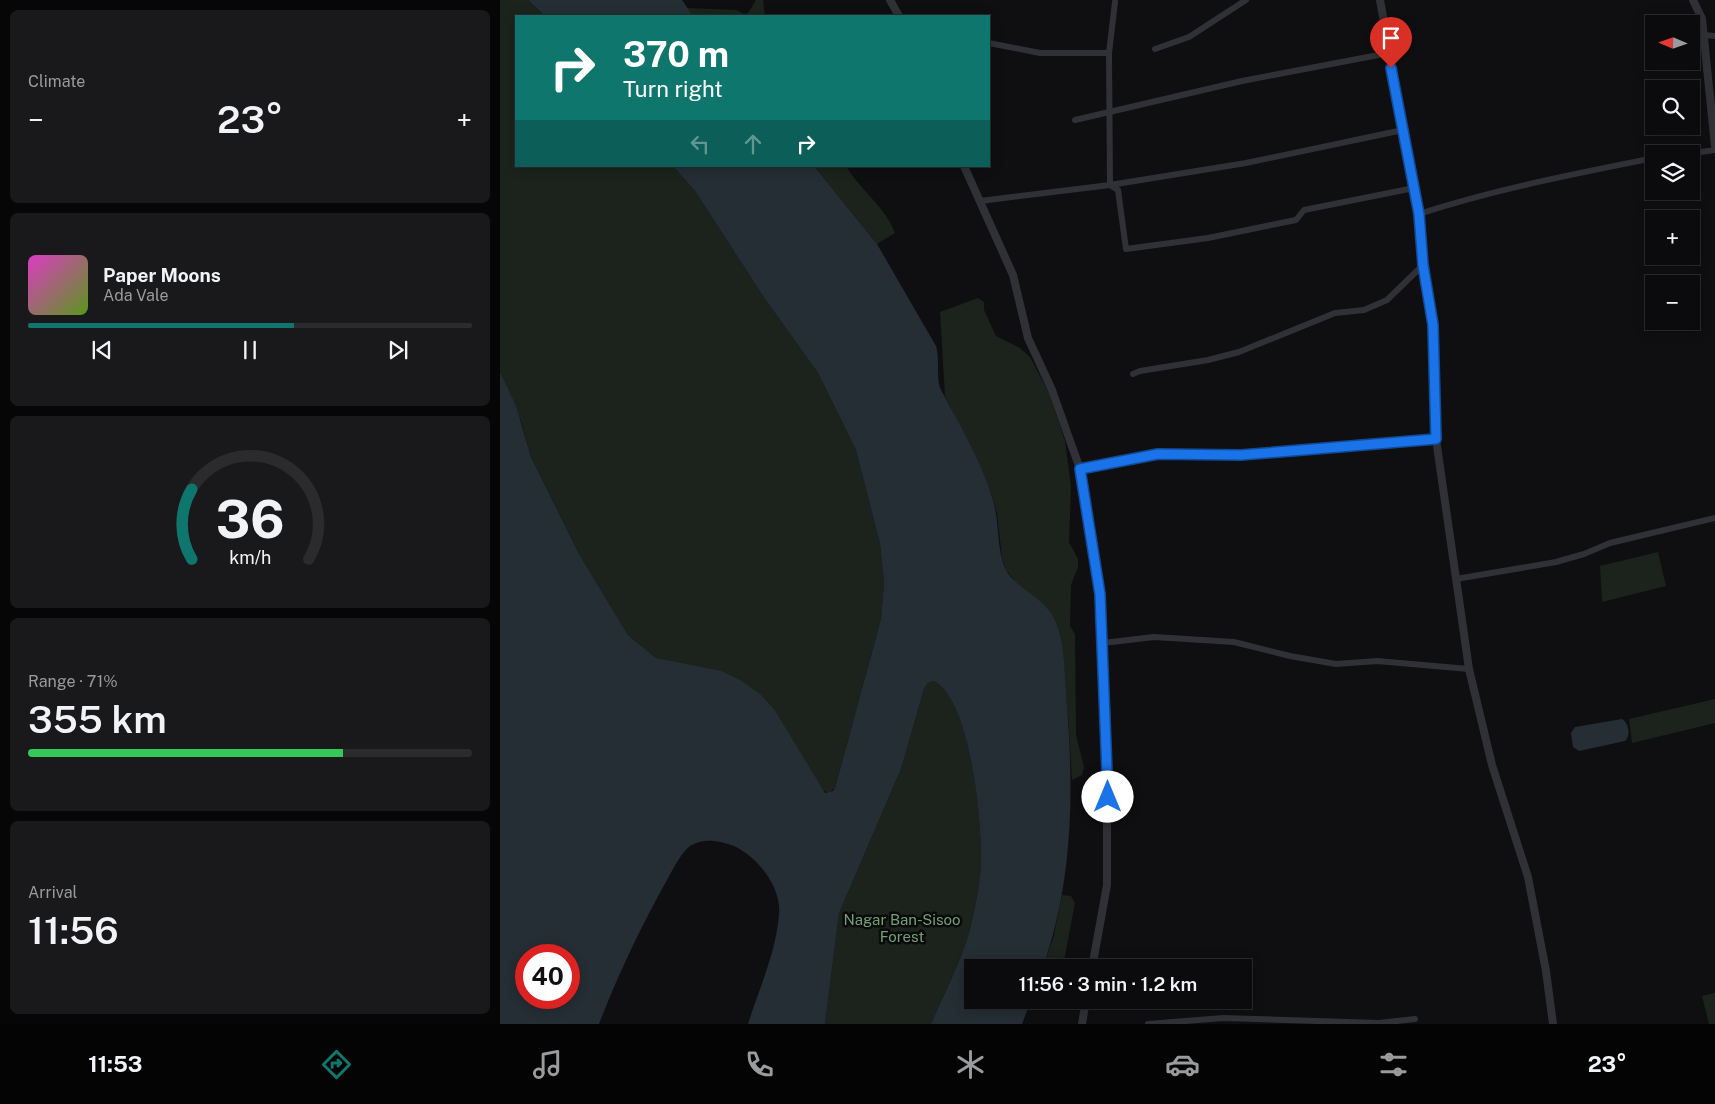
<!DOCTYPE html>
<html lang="en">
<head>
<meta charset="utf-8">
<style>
  body { margin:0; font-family:"Public Sans",sans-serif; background:#19191b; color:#f1f3f6; height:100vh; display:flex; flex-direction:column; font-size:19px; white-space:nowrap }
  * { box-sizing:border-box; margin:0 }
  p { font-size:16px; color:#9a9b9d }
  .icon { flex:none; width:28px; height:28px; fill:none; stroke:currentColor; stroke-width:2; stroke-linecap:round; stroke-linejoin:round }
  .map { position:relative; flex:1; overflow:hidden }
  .sheet { display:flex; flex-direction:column; gap:10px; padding:10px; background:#060607; width:500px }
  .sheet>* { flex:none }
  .banner { position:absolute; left:15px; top:15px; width:475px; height:152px; border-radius:0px; box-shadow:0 2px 12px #0003,0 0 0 1px #2b2b2e; background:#0f766e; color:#fff; overflow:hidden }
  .needle { width:32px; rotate:272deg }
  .controls { position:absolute; left:1145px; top:15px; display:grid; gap:10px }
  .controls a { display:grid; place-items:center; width:55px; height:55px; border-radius:0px; background:#0b0b0d; box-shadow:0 2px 12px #0003,0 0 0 1px #2b2b2e; font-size:25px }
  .speed { position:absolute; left:15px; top:944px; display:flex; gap:10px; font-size:25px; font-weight:700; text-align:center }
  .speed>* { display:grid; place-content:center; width:65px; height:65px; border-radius:50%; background:#0b0b0d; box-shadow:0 2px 12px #0003,0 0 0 1px #2b2b2e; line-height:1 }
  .speed .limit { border:8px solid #d22; background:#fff; color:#111 }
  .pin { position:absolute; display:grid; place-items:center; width:42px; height:42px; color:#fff; margin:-51px -21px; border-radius:50% 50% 50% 0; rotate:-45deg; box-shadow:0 0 5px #0007 }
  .pin .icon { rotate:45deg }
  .me { position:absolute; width:55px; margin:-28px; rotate:0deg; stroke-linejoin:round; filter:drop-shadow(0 0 4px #0008) }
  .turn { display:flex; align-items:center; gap:18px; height:105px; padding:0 25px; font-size:22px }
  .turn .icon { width:65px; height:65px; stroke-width:2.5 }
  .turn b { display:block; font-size:35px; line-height:42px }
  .lanes { display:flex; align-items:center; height:48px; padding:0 25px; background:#0003; justify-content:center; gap:25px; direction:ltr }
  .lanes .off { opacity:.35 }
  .big { font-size:38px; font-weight:600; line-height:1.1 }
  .sheet .widget { flex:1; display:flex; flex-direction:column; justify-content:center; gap:8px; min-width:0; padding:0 18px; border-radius:8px; background:#19191b }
  .sheet .dial { align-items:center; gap:0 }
  .dial svg { height:130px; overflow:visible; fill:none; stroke:#2b2b2e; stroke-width:7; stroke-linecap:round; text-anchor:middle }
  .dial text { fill:#f1f3f6; stroke:none }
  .song { display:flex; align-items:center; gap:15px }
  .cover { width:60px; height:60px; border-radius:8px; background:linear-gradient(135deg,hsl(310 70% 55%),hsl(90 70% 35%)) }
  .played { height:5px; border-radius:2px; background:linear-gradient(90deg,#0f766e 60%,#2b2b2e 60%) }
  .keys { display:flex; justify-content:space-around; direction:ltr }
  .heat { display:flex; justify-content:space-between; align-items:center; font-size:28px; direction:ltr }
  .charge { height:8px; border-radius:4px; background:linear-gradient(90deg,#34c759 71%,#2b2b2e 0) }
  .trip { position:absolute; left:464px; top:959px; width:288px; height:50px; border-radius:0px; background:#0b0b0d; box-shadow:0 2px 12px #0003,0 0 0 1px #2b2b2e; font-weight:600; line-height:50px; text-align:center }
  .tab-bar { display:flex; height:80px; justify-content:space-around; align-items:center; background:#040405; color:#9a9b9d }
  .tab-bar .icon { width:35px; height:35px }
  .tab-bar .selected { color:#0f766e }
  .tab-bar b { font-size:22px; color:#f1f3f6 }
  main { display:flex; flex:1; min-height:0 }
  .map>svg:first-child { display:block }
</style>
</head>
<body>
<main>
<section class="sheet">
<div class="widget"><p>Climate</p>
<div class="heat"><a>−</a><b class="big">23°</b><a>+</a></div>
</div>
<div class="widget">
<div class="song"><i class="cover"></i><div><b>Paper Moons</b><p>Ada Vale</p></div></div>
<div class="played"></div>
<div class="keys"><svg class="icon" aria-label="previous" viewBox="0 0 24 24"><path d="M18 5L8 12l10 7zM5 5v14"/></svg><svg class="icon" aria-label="pause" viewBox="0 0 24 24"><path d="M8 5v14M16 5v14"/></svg><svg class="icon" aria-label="next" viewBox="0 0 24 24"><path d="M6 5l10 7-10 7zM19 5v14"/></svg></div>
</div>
<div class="widget dial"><svg viewBox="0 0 100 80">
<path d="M14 69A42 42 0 1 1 86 69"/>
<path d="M14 69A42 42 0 0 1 14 26" stroke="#0f766e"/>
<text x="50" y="56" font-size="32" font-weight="700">36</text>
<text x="50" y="72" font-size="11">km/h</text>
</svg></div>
<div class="widget"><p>Range · 71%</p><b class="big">355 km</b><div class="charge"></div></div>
<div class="widget"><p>Arrival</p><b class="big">11:56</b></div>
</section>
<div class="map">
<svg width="1215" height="1024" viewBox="0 0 1215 1024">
  <rect width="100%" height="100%" fill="#0f0f11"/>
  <path fill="#1b231c" d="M0,0H28L45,16H16V166H173L195,191L265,299L318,373L356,450L380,544L384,582L381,619L335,788L329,793L322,790L302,756L184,665L156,658L128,635L79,554L31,457L22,424L0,372Z
    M256,0H263L265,16H193L187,8L237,10L244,14L248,13Z
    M314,166H346C360,190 385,206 395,233L377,244Z
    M478,298L484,302V310L496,336L520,348L530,357L549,393L565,441L571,487L569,542L578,559V567L571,585L570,626L575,634L576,735L584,767L582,775L572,780L568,714L513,579L506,570L502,558L497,513L492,496L471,448L445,396L440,312Z
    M1158,552L1166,586L1102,602L1100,566Z
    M434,681C473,701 482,825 481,865C480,883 476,903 472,921C464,957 445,991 431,1024H325L339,913L401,769L424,689L428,683Z
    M1215,699V723L1132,743L1129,719Z
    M562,895L571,896L575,903L564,961L569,967L543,968L554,935Z
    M1215,993V1024H1209L1202,996Z
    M531,1000H583L581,1006L530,1003Z"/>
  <path fill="#252e35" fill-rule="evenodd" d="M28,0H182L193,16H45Z
    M173,166H314L377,244L436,346C440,361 436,374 440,388C459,423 480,459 492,497C500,520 496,546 505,568C515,590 547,597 556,623C565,644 564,671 566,694C574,786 574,879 543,967L472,968V1000H531L522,1024H431C445,991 464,957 472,921C476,903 480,883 481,865C482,825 472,701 434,681L428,683L424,689L401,769L339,913L325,1024H248C259,989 276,952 279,915C282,888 258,857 234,846C221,841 203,837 190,846C178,856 171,874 163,887C139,931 117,977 99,1024H0V372L16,406L31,457L79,554L128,635L156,658L221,671L240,680L260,694L274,709L325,793L333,791L335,788L381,619L384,582L380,544L356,450L318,373L265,299L195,191ZM26,955H69V998H26Z
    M1122,719C1129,723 1131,736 1125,741L1079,751L1073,747L1071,733L1075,727Z"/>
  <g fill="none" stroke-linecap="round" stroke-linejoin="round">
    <path stroke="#303136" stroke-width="6" d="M1204,35L1215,36
      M489,43L540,53H609L615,2
      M655,49L689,37L746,0
      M575,120L742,81L889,53
      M1187,154L1215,150
      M610,185L618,190L626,249L708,238L776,224L796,220L804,210L914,188
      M610,185L746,163L903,130
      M480,201L610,185L609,53
      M919,214C996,189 1074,174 1154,158
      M633,374L640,371L708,360L739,352L835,313L864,310L887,300L923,265
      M580,469L658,454L741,455L936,439
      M956,579L1056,562L1084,554L1110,543L1215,518
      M603,643L654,637L734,642L790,656L836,664L877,661L969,669
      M648,1024L723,1018L879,1023L915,1019"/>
    <path stroke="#303136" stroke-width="8" d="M390,0L399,16
      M880,0L919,214L923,265L933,325L936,439L969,669L992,765L1028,877L1046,971L1053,1024
      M1193,0L1202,19L1215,146
      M464,166L513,275L528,338L552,390L580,469L598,580L607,720V885L592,968
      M582,1024L586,1000"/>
  </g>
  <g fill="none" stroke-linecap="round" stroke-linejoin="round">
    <defs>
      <path id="route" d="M608,797L600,594L580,469L658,454L741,455L936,439L933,325L923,265L919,214L891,68"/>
    </defs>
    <use href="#route" stroke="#114b97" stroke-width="12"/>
    <use href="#route" stroke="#1a73e8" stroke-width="9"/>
  </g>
  <g text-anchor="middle" stroke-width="5" stroke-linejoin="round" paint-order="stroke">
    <g font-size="15" fill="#74a077" stroke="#0a0a0b">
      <text x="402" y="925">Nagar Ban-Sisoo<tspan x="402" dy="17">Forest</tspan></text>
    </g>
  </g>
</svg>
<div class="controls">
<a><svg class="needle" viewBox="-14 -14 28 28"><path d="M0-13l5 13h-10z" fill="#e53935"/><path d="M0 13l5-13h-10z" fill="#9a9b9d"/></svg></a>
<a><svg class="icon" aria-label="search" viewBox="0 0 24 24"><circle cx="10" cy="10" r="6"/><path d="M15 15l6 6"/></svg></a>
<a><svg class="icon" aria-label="layers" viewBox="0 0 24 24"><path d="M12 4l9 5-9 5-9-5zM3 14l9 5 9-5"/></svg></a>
<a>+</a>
<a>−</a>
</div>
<div class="speed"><div class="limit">40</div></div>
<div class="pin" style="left:891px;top:68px;background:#d93025"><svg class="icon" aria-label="arrive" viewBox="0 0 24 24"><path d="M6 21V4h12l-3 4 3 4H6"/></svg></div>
<svg class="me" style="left:608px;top:797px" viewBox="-20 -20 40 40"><circle r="19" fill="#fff"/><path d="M0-13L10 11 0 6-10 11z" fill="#1a73e8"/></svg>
<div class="trip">11:56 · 3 min · 1.2 km</div>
<div class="banner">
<div class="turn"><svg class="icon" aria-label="right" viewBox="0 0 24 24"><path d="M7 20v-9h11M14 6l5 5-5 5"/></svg><div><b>370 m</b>Turn right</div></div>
<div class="lanes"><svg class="icon off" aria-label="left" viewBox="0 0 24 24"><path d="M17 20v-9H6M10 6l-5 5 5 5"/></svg><svg class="icon off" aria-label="ahead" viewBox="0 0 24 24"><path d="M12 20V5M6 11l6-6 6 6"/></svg><svg class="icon" aria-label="right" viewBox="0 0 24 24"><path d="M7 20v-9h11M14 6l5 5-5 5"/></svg></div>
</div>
</div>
</main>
<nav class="tab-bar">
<b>11:53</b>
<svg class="icon selected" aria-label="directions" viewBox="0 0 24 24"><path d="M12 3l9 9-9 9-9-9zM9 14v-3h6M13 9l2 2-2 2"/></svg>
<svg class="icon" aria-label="music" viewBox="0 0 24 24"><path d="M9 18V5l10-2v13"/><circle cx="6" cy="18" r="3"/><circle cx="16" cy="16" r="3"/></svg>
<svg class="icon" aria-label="phone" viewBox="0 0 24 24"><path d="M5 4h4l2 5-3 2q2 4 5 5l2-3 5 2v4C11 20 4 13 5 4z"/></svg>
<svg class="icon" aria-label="climate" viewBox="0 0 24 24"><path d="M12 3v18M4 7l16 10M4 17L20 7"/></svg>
<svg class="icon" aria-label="car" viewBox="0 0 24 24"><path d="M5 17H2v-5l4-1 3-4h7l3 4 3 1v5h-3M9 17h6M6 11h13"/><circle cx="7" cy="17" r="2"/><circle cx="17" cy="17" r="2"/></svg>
<svg class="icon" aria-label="filters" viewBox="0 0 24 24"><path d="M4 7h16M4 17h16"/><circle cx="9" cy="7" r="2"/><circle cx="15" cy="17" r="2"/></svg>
<b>23°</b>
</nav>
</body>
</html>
